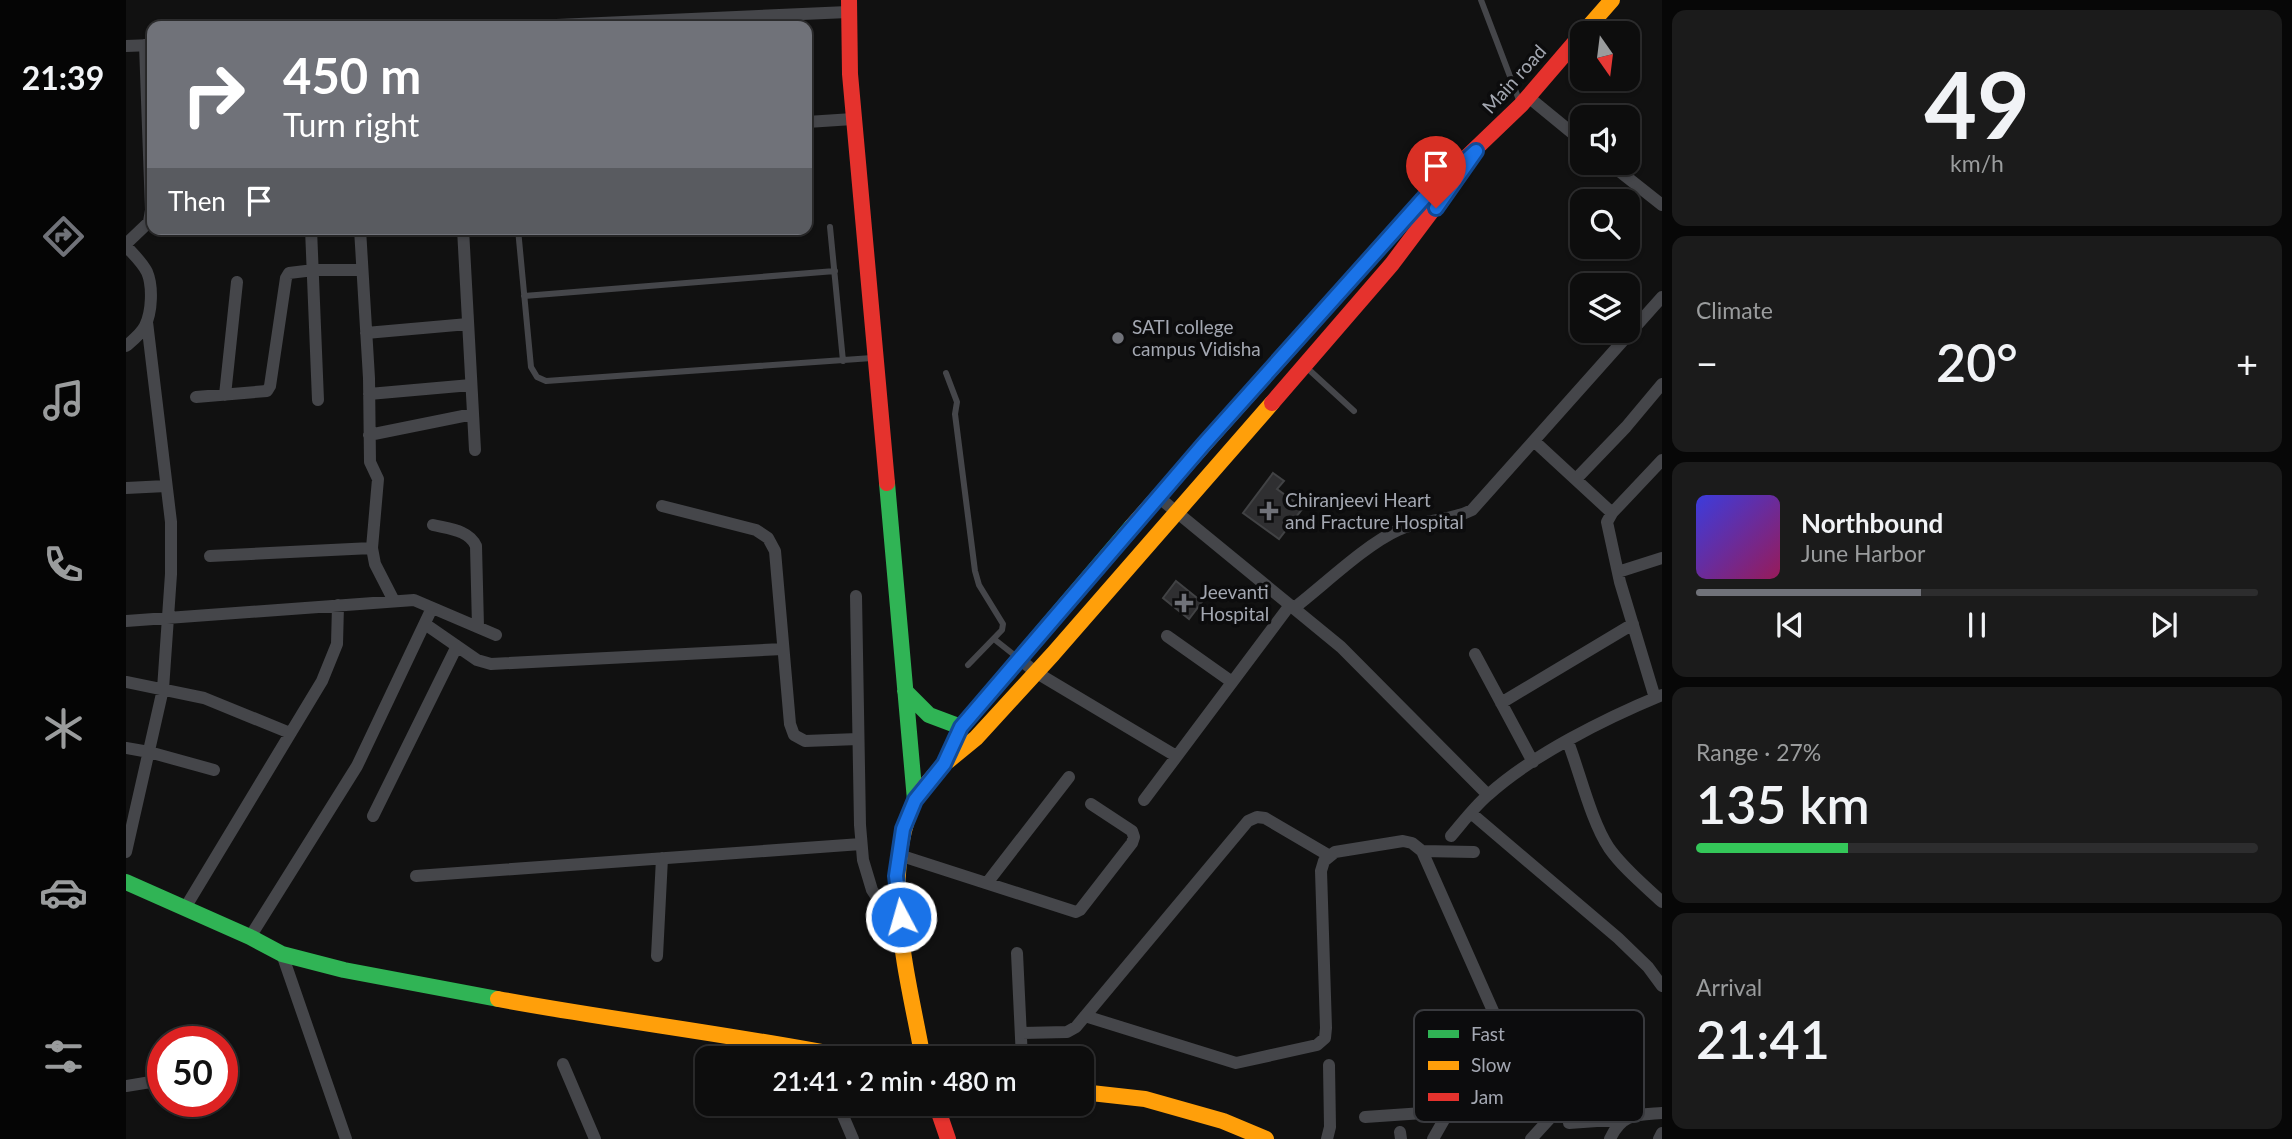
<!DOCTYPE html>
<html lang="en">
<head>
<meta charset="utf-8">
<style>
  body { margin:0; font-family:Lato,sans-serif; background:#1b1b1b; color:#f1f3f6; height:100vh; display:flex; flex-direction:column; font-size:26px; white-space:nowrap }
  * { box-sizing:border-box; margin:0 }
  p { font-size:23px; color:#9a9c9d }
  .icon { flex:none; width:38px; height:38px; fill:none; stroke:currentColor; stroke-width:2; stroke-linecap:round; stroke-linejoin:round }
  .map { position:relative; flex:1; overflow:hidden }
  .panel { display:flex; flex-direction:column; gap:10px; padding:10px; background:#070707; width:630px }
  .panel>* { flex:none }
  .guide { position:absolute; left:21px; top:21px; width:665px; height:214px; border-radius:14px; box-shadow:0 2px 5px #0004,0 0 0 2px #2d2d2e; background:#707279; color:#fff; overflow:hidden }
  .needle { width:46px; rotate:166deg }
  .buttons { position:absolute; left:1444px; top:21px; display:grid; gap:14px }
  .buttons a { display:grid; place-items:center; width:70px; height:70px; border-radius:14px; background:#0d0d0d; box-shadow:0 2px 5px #0004,0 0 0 2px #2d2d2e; font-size:35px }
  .speed { position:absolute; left:21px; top:1026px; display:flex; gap:14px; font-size:35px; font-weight:700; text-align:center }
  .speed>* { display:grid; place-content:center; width:91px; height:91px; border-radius:50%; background:#0d0d0d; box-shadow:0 2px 5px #0004,0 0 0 2px #2d2d2e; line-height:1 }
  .speed .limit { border:10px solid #d22; background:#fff; color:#111 }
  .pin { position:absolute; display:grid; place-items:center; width:60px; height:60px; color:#fff; margin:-72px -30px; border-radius:50% 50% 50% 0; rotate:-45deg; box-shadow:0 0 7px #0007 }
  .pin .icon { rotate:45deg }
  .me { position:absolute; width:77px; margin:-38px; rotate:354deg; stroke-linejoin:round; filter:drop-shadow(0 0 5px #0008) }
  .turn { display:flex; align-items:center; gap:24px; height:147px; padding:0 21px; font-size:32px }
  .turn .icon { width:91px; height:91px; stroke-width:2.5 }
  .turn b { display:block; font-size:49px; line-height:60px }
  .then { display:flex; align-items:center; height:66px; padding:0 21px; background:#0003; gap:14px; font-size:26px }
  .big { font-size:52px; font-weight:600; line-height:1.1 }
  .panel .card { flex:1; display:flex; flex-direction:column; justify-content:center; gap:10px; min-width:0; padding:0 24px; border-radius:14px; background:#1b1b1b }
  .panel .dial { align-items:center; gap:0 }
  .dial b { font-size:91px; line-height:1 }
  .song { display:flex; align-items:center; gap:21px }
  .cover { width:84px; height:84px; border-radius:10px; background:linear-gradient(135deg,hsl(240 70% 55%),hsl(330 70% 35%)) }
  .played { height:7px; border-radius:4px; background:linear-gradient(90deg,#707279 40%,#2d2d2e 40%) }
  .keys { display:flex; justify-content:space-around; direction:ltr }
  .heat { display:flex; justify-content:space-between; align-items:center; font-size:38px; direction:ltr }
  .charge { height:10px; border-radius:5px; background:linear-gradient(90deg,#34c759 27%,#2d2d2e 0) }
  .trip { position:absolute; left:569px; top:1046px; width:399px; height:70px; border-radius:14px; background:#0d0d0d; box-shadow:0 2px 5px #0004,0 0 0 2px #2d2d2e; font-weight:600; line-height:70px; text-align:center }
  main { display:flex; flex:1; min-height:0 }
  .tab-bar { display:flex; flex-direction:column; width:126px; justify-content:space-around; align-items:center; background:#050505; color:#9a9c9d }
  .tab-bar .icon { width:49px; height:49px }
  .tab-bar .current { color:#707279 }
  .tab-bar b { font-size:32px; color:#f1f3f6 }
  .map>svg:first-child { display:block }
</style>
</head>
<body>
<main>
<nav class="tab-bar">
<b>21:39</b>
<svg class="icon current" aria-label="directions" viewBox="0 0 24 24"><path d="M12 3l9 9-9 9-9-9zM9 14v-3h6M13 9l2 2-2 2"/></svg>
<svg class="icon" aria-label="music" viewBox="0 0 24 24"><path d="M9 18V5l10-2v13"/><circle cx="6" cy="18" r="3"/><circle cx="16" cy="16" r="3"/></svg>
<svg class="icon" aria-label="phone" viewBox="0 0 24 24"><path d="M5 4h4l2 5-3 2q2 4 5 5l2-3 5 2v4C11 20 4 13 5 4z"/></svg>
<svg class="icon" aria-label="climate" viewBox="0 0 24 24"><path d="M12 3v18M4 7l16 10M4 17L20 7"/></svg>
<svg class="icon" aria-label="car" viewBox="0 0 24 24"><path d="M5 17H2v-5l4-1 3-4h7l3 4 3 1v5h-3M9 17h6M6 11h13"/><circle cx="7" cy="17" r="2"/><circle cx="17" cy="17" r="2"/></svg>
<svg class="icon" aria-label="filters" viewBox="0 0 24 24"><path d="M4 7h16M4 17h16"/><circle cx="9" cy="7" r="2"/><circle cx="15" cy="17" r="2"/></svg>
</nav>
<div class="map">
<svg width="1536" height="1139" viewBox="0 0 1536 1139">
  <rect width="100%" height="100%" fill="#111"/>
  <path fill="#2f2f31" stroke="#414244" stroke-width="2" d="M1147,473L1158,481L1151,489L1177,508L1153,539L1117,513Z
    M1050,581L1076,602L1063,619L1037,598Z"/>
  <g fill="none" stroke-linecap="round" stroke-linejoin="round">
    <path stroke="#45464a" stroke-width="6" d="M1355,0L1393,100
      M704,227L717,361
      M392,229L405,367L411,377L420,381L746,358
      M398,296L709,271
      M1180,367L1228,411
      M820,373L831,402L829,414L849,571L853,585L877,624L876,630L842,665
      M868,639L892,658"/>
    <path stroke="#45464a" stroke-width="12" d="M408,26L722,12
      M0,46L26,45
      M1401,96L1456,141
      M681,122L727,119
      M1483,163L1536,205
      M185,229L192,400
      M234,229L243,378L244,462L252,479L246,548L249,564L268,601
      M337,229L349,450
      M0,244L23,222L25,210L19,45
      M0,246C7,254 16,262 21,272C27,286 26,312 19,326C15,334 7,340 0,346
      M240,333L342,324
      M243,394L345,385
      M99,395L111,282
      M70,397L141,391L144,386L160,278L163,273L188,270H236
      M243,435L347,414
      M1408,441L1486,513
      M1450,479L1500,427L1536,384
      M0,488L40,486
      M1031,496L1215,647L1362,795
      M536,506L630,530L642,538L649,551L664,724L668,735L679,741L732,739
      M307,525C323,529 343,530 350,546L352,627
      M84,556L246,548
      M1492,572L1536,558
      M730,596L734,825L737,860L746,890L773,931
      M1168,608C1198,585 1239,545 1272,530C1295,519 1323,522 1346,510L1536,297
      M0,621L288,600L370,635
      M299,624L351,660L365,664L657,649
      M1041,636L1106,682
      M1349,654L1407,762
      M893,659L911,673L1050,756
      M0,682L78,698L164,733
      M1529,698L1494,582L1481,522L1486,513L1536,460
      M1375,703L1507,624
      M1442,742C1454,773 1465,821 1483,848C1497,868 1518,885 1536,902
      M0,748L23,752L88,770
      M1018,800L1164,605
      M1345,813L1492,938L1522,967L1536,986
      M247,816L331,646
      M1325,836C1337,822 1348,807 1362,795C1406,755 1480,718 1536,695
      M1296,851L1348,852
      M0,852L37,689L45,574V522L21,322
      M773,855L950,912L954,910L1006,843L1008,837L1006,831L965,804
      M290,876L735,844
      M861,883L943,777
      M59,908L196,681L211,644L212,605
      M124,937L231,766L306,608
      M891,953L896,1059
      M156,954L220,1139
      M531,956L536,858
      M959,1016L1110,1063L1191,1045L1199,1038L1200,1028L1195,871L1198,861L1209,852L1277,841L1286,843L1296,851L1383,1047
      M896,1033L941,1032L950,1027L1122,821L1131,817L1139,818L1202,855
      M437,1064L469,1139
      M0,1086L37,1080
      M712,1104L727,1139
      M1239,1117L1341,1110L1434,1108
      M1443,1123L1499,1119
      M1274,1132L1275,1139
      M1201,1139L1204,1127L1203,1065
      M1307,1139L1323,1111
      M1405,1139L1459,1080
      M1484,1139C1496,1113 1510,1115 1536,1113
      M1533,1139L1536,1133"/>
    <path stroke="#30b455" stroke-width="16" d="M761,483L789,800
      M779,691L803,715L835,727
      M818,764L835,727L1006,526
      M0,882L124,937L156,954L218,970L372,999"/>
    <path stroke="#ff9f0a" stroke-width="16" d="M1457,33L1486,0
      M1006,526L1263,237
      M822,761L850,738L927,654L1146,403
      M372,999C491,1021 613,1035 732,1059
      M797,1059C783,980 753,878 788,802C795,788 808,776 818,764
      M956,1092L1019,1099L1097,1121L1140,1139"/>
    <path stroke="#e5322d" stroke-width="16" d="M723,0L724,74L761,483
      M1263,237L1298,198L1395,105L1456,34
      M1146,403L1266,264L1329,180
      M810,1104L822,1139"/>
  </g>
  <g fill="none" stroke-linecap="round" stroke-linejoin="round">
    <defs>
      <path id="route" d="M775,917L770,876L777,829L789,800L818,764L835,727L1077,445L1298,198L1350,151L1310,208"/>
    </defs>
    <use href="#route" stroke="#114b97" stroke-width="18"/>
    <use href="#route" stroke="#1a73e8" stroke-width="12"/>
  </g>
  <g fill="#707279" stroke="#0c0c0d" stroke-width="2.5">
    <circle cx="992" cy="338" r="7"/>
    <path d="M1139.5 500.5h7v7h7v7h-7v7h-7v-7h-7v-7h7z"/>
    <path d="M1054.5 592.5h7v7h7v7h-7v7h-7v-7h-7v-7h7z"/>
  </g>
  <g text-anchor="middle" stroke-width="7" stroke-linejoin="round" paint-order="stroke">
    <g font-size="19" fill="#a3a7b1" stroke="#0c0c0d">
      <text transform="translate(1388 79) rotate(-48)" y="7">Main road</text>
    </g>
    <g font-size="19" fill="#a3a7b1" stroke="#0c0c0d" text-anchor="start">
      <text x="1006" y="334">SATI college<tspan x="1006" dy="22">campus Vidisha</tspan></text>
      <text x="1159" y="507">Chiranjeevi Heart<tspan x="1159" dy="22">and Fracture Hospital</tspan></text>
      <text x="1074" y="599">Jeevanti<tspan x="1074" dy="22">Hospital</tspan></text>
    </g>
  </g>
  <rect x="1288" y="1010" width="230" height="112" rx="10" fill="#0c0c0d" stroke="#393a3e" stroke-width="2"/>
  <rect x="1302" y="1030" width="31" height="8" fill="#30b455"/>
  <rect x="1302" y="1061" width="31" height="9" fill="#ff9f0a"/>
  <rect x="1302" y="1093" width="31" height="8" fill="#e5322d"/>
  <g font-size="19" fill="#a3a7b1">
    <text x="1345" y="1041">Fast</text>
    <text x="1345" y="1072">Slow</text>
    <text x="1345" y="1104">Jam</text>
  </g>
</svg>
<div class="buttons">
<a><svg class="needle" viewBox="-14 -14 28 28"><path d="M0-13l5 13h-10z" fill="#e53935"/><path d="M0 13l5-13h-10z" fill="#9a9c9d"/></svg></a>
<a><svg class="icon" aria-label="sound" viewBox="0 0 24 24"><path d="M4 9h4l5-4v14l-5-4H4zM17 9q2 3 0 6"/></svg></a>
<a><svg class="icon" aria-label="search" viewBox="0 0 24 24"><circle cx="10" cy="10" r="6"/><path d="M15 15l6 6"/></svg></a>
<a><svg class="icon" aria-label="layers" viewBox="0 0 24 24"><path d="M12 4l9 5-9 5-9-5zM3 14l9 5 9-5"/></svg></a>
</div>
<div class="speed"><div class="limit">50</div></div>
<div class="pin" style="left:1310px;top:208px;background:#d93025"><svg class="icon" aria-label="arrive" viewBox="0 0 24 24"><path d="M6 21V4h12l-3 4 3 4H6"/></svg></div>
<svg class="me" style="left:775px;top:917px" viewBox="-20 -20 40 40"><circle r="17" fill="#1a73e8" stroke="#fff" stroke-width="3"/><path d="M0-11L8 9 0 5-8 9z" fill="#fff"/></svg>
<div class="trip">21:41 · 2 min · 480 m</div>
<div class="guide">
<div class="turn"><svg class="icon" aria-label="right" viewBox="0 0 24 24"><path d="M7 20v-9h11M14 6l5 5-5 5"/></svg><div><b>450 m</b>Turn right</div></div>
<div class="then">Then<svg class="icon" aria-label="arrive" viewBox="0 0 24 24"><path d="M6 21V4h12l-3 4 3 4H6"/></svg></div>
</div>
</div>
<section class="panel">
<div class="card dial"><b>49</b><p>km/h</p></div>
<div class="card"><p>Climate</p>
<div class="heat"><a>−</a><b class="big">20°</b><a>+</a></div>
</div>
<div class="card">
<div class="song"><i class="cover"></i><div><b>Northbound</b><p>June Harbor</p></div></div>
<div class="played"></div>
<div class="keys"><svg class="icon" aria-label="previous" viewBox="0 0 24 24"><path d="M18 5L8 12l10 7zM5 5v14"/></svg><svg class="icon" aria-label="pause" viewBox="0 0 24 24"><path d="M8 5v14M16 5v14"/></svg><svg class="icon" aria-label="next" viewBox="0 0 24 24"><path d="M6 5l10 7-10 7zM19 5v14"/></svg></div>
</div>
<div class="card"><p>Range · 27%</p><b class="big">135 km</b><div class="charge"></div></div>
<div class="card"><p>Arrival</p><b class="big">21:41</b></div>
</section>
</main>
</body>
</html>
